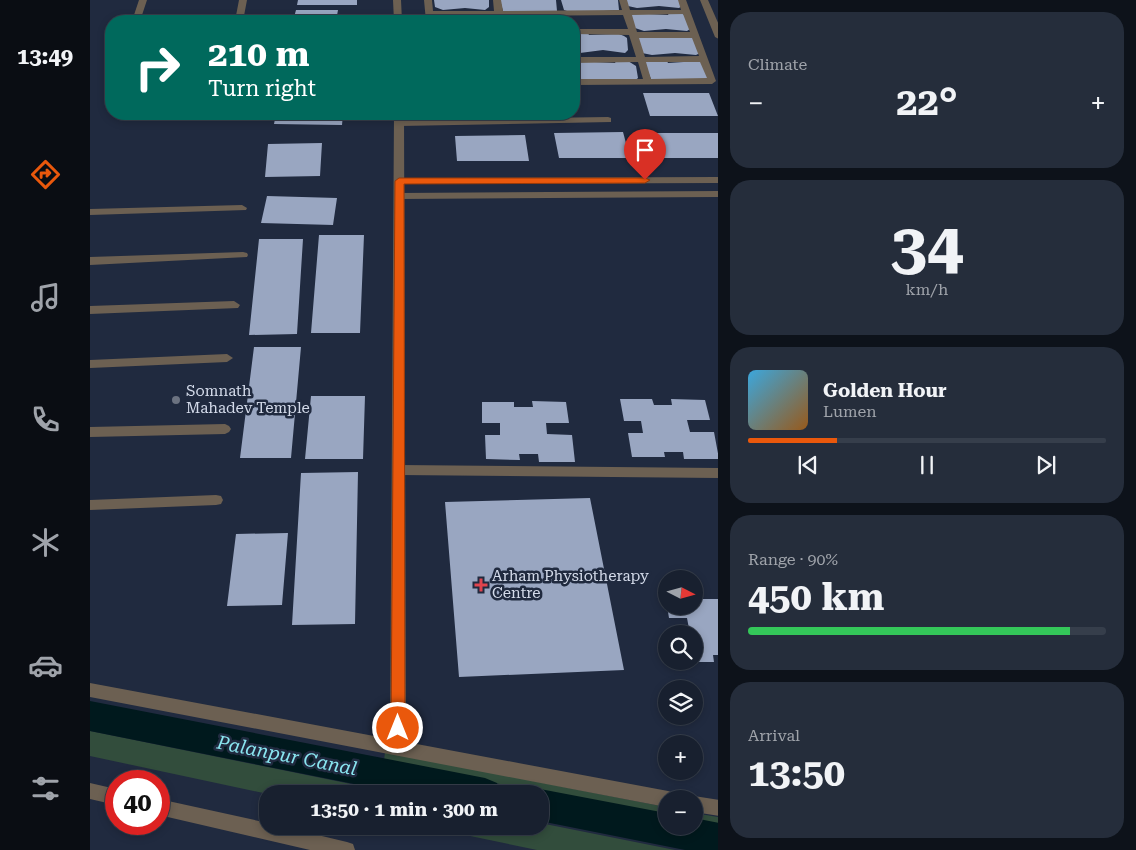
<!DOCTYPE html>
<html lang="en">
<head>
<meta charset="utf-8">
<style>
  body { margin:0; font-family:"Roboto Serif",serif; background:#252d3b; color:#f1f3f6; height:100vh; display:flex; flex-direction:column; font-size:19px; white-space:nowrap }
  * { box-sizing:border-box; margin:0 }
  p { font-size:16px; color:#9fa3aa }
  .icon { flex:none; width:28px; height:28px; fill:none; stroke:currentColor; stroke-width:2; stroke-linecap:round; stroke-linejoin:round }
  .map { position:relative; flex:1; overflow:hidden }
  .drawer { display:flex; flex-direction:column; gap:12px; padding:12px; background:#0d121a; width:418px }
  .drawer>* { flex:none }
  .guide { position:absolute; left:15px; top:15px; width:475px; height:105px; border-radius:20px; box-shadow:0 2px 8px #0003,0 0 0 1px #363e4b; background:#00695c; color:#fff; overflow:hidden }
  .needle { width:32px; rotate:96deg }
  .buttons { position:absolute; left:568px; top:570px; display:grid; gap:10px }
  .buttons a { display:grid; place-items:center; width:45px; height:45px; border-radius:50%; background:#18202f; box-shadow:0 2px 8px #0003,0 0 0 1px #363e4b; font-size:25px }
  .speed { position:absolute; left:15px; top:770px; display:flex; gap:10px; font-size:25px; font-weight:700; text-align:center }
  .speed>* { display:grid; place-content:center; width:65px; height:65px; border-radius:50%; background:#18202f; box-shadow:0 2px 8px #0003,0 0 0 1px #363e4b; line-height:1 }
  .speed .limit { border:8px solid #d22; background:#fff; color:#111 }
  .pin { position:absolute; display:grid; place-items:center; width:42px; height:42px; color:#fff; margin:-51px -21px; border-radius:50% 50% 50% 0; rotate:-45deg; box-shadow:0 0 5px #0007 }
  .pin .icon { rotate:45deg }
  .me { position:absolute; width:55px; margin:-28px; rotate:0deg; stroke-linejoin:round; filter:drop-shadow(0 0 4px #0008) }
  .turn { display:flex; align-items:center; gap:18px; height:105px; padding:0 20px; font-size:22px }
  .turn .icon { width:65px; height:65px; stroke-width:2.5 }
  .turn b { display:block; font-size:35px; line-height:42px }
  .big { font-size:38px; font-weight:700; line-height:1.1 }
  .drawer .tile { flex:1; display:flex; flex-direction:column; justify-content:center; gap:8px; min-width:0; padding:0 18px; border-radius:20px; background:#252d3b }
  .drawer .dial { align-items:center; gap:0 }
  .dial b { font-size:65px; line-height:1 }
  .song { display:flex; align-items:center; gap:15px }
  .cover { width:60px; height:60px; border-radius:8px; background:linear-gradient(135deg,hsl(200 70% 55%),hsl(30 70% 35%)) }
  .played { height:5px; border-radius:2px; background:linear-gradient(90deg,#ea580c 25%,#363e4b 25%) }
  .keys { display:flex; justify-content:space-around; direction:ltr }
  .heat { display:flex; justify-content:space-between; align-items:center; font-size:28px; direction:ltr }
  .charge { height:8px; border-radius:4px; background:linear-gradient(90deg,#34c759 90%,#363e4b 0) }
  .trip { position:absolute; left:169px; top:785px; width:290px; height:50px; border-radius:20px; background:#18202f; box-shadow:0 2px 8px #0003,0 0 0 1px #363e4b; font-weight:700; line-height:50px; text-align:center }
  main { display:flex; flex:1; min-height:0 }
  .tabs { display:flex; flex-direction:column; width:90px; justify-content:space-around; align-items:center; background:#0a0d13; color:#9fa3aa }
  .tabs .icon { width:35px; height:35px }
  .tabs .selected { color:#ea580c }
  .tabs b { font-size:22px; color:#f1f3f6 }
  .map>svg:first-child { display:block }
</style>
</head>
<body>
<main>
<nav class="tabs">
<b>13:49</b>
<svg class="icon selected" aria-label="directions" viewBox="0 0 24 24"><path d="M12 3l9 9-9 9-9-9zM9 14v-3h6M13 9l2 2-2 2"/></svg>
<svg class="icon" aria-label="music" viewBox="0 0 24 24"><path d="M9 18V5l10-2v13"/><circle cx="6" cy="18" r="3"/><circle cx="16" cy="16" r="3"/></svg>
<svg class="icon" aria-label="phone" viewBox="0 0 24 24"><path d="M5 4h4l2 5-3 2q2 4 5 5l2-3 5 2v4C11 20 4 13 5 4z"/></svg>
<svg class="icon" aria-label="climate" viewBox="0 0 24 24"><path d="M12 3v18M4 7l16 10M4 17L20 7"/></svg>
<svg class="icon" aria-label="car" viewBox="0 0 24 24"><path d="M5 17H2v-5l4-1 3-4h7l3 4 3 1v5h-3M9 17h6M6 11h13"/><circle cx="7" cy="17" r="2"/><circle cx="17" cy="17" r="2"/></svg>
<svg class="icon" aria-label="filters" viewBox="0 0 24 24"><path d="M4 7h16M4 17h16"/><circle cx="9" cy="7" r="2"/><circle cx="15" cy="17" r="2"/></svg>
</nav>
<div class="map">
<svg width="629" height="850" viewBox="0 0 629 850">
  <rect width="100%" height="100%" fill="#202a3f"/>
  <path fill="#324d3c" d="M0,731L310,794H178L0,756Z
    M295,752L576,807V817L294,761Z
    M604,813L628,817V828L604,823Z
    M450,823L585,850H447L332,826H450Z"/>
  <g fill="none" stroke-linecap="round" stroke-linejoin="round">
    <path fill="#00191d" fill-rule="evenodd" d="M0,701L395,778L407,783L411,794H314L0,731Z
      M450,789L576,813V826H604V818L629,823V850H595L450,821V794H438Z"/>
  </g>
  <path fill="#99a6c1" d="M208,0H267V5H207Z
    M344,0H399V7L395,10L375,8L353,10L345,7Z
    M410,0H466L467,11H413Z
    M471,0H528L529,10L483,13L474,10Z
    M536,0H591L592,6L589,8L569,6L547,8L538,6Z
    M206,10H248L246,21H203Z
    M539,13L578,15L579,13H590L595,15L600,29L597,31L576,29L554,31L545,28Z
    M342,15L381,17L394,15L398,17L400,21H343Z
    M498,33L499,35L529,34L534,36L537,38L538,50L535,53L513,50L490,53L484,51V34Z
    M546,36L604,38L610,53L606,55L585,53L562,55L552,53Z
    M484,61L525,63L526,61H538L546,66L548,78L544,81L522,79L498,81L488,78Z
    M570,61H577L578,63L609,61L614,63L620,79L571,82L561,79L554,62Z
    M553,93H619L628,116H560Z
    M186,114H253L252,125L184,124Z
    M365,114H434V117H366Z
    M533,132L540,158H469L464,133Z
    M565,133H629V158H573Z
    M435,135L439,161H367L365,136Z
    M232,143L230,176L175,177L178,144Z
    M177,196L247,198L243,225L171,223Z
    M229,235H274L270,333H221Z
    M169,239H213L207,334L159,335Z
    M164,347H211L201,458H150Z
    M221,396H275L273,459H215Z
    M530,399H562L564,405H582L581,399L615,400L620,420H597L600,432H624L629,459H594L593,452H574L575,457H542L538,433H553L551,421H534Z
    M442,401L476,402L479,423H456L457,434L482,435L485,462H449L448,454H429L430,460L396,459L395,435H410V423H392V402H424V407H443Z
    M268,472L265,624L202,625L211,473Z
    M500,498L534,670L369,677L355,502Z
    M198,533L192,605L137,606L146,534Z
    M604,593H608L609,599H629V655H623L624,662H604V634H600L597,618H579L577,606H604Z"/>
  <g fill="none" stroke-linecap="round" stroke-linejoin="round">
    <path fill="#6c6052" fill-rule="evenodd" d="M49,0H57L50,21H42Z
      M149,0H157L153,21H145Z
      M334,0H342L343,11H404L403,0H411L413,11L532,10L529,0H537L540,10H591L588,0H596L626,81L622,84L484,85V79H553L548,62L484,63V57H546L539,35L484,34V29H538L533,15L413,16L414,21H406L405,16H344V21H336ZM593,14L600,32H547L542,15ZM549,38H602L609,56L555,57ZM556,62H610L617,78L561,79Z
      M610,0H618L629,25V39L625,37Z
      M518,117L521,118V122L309,126L304,123L309,120Z
      M629,177V183L309,184L304,181L309,178Z
      M629,191V197L309,199L304,196L309,193Z
      M152,205L157,208L156,210L0,215V209Z
      M153,252L157,253L158,255L157,257L0,265V257Z
      M144,301L150,305L148,308L0,314V306Z
      M137,354L143,358L137,362L0,368V360Z
      M135,424L139,426L141,429L139,432L135,434L0,437V427Z
      M309,465L629,468V478L309,475L304,474L303,470L304,466Z
      M126,495L131,496L133,500L131,504L126,505L0,510V500Z"/>
    <path fill="#6c6052" fill-rule="evenodd" d="M303,0H311L312,21H304Z
      M304,114H314L316,742L578,791L584,793L586,799H576V807L0,697V683L300,739Z
      M0,783L26,789V805L0,799Z
      M604,796L629,800V816L604,812V799H598Z
      M69,799L178,823V826H190L257,842L263,844L265,850H220L69,815Z"/>
  </g>
  <path fill="#ea580c" stroke="#983908" d="M309,178H555L560,180L555,183L314,184L315,728L313,733L308,735L303,733L301,728L305,181Z"/>
  <circle fill="#6b7280" stroke="#202a3f" stroke-width="2" cx="86" cy="400" r="5"/>
  <path fill="#e0444e" stroke="#202a3f" stroke-width="2" d="M388.5 577.5h5v5h5v5h-5v5h-5v-5h-5v-5h5z"/>
  <g text-anchor="middle" stroke-width="5" stroke-linejoin="round" paint-order="stroke">
    <g font-size="15" fill="#d4dbea" stroke="#202a3f" text-anchor="start">
      <text x="96" y="396">Somnath<tspan x="96" dy="17">Mahadev Temple</tspan></text>
      <text x="402" y="581">Arham Physiotherapy<tspan x="402" dy="17">Centre</tspan></text>
    </g>
    <g font-size="19" font-style="italic" fill="#8ae6f1" stroke="#202a3f">
      <text transform="translate(197 755) rotate(11)" y="7">Palanpur Canal</text>
    </g>
  </g>
</svg>
<div class="buttons">
<a><svg class="needle" viewBox="-14 -14 28 28"><path d="M0-13l5 13h-10z" fill="#e53935"/><path d="M0 13l5-13h-10z" fill="#9fa3aa"/></svg></a>
<a><svg class="icon" aria-label="search" viewBox="0 0 24 24"><circle cx="10" cy="10" r="6"/><path d="M15 15l6 6"/></svg></a>
<a><svg class="icon" aria-label="layers" viewBox="0 0 24 24"><path d="M12 4l9 5-9 5-9-5zM3 14l9 5 9-5"/></svg></a>
<a>+</a>
<a>−</a>
</div>
<div class="speed"><div class="limit">40</div></div>
<div class="pin" style="left:555px;top:180px;background:#d93025"><svg class="icon" aria-label="arrive" viewBox="0 0 24 24"><path d="M6 21V4h12l-3 4 3 4H6"/></svg></div>
<svg class="me" style="left:308px;top:728px" viewBox="-20 -20 40 40"><circle r="17" fill="#ea580c" stroke="#fff" stroke-width="3"/><path d="M0-11L8 9 0 5-8 9z" fill="#fff"/></svg>
<div class="trip">13:50 · 1 min · 300 m</div>
<div class="guide">
<div class="turn"><svg class="icon" aria-label="right" viewBox="0 0 24 24"><path d="M7 20v-9h11M14 6l5 5-5 5"/></svg><div><b>210 m</b>Turn right</div></div>
</div>
</div>
<section class="drawer">
<div class="tile"><p>Climate</p>
<div class="heat"><a>−</a><b class="big">22°</b><a>+</a></div>
</div>
<div class="tile dial"><b>34</b><p>km/h</p></div>
<div class="tile">
<div class="song"><i class="cover"></i><div><b>Golden Hour</b><p>Lumen</p></div></div>
<div class="played"></div>
<div class="keys"><svg class="icon" aria-label="previous" viewBox="0 0 24 24"><path d="M18 5L8 12l10 7zM5 5v14"/></svg><svg class="icon" aria-label="pause" viewBox="0 0 24 24"><path d="M8 5v14M16 5v14"/></svg><svg class="icon" aria-label="next" viewBox="0 0 24 24"><path d="M6 5l10 7-10 7zM19 5v14"/></svg></div>
</div>
<div class="tile"><p>Range · 90%</p><b class="big">450 km</b><div class="charge"></div></div>
<div class="tile"><p>Arrival</p><b class="big">13:50</b></div>
</section>
</main>
</body>
</html>
